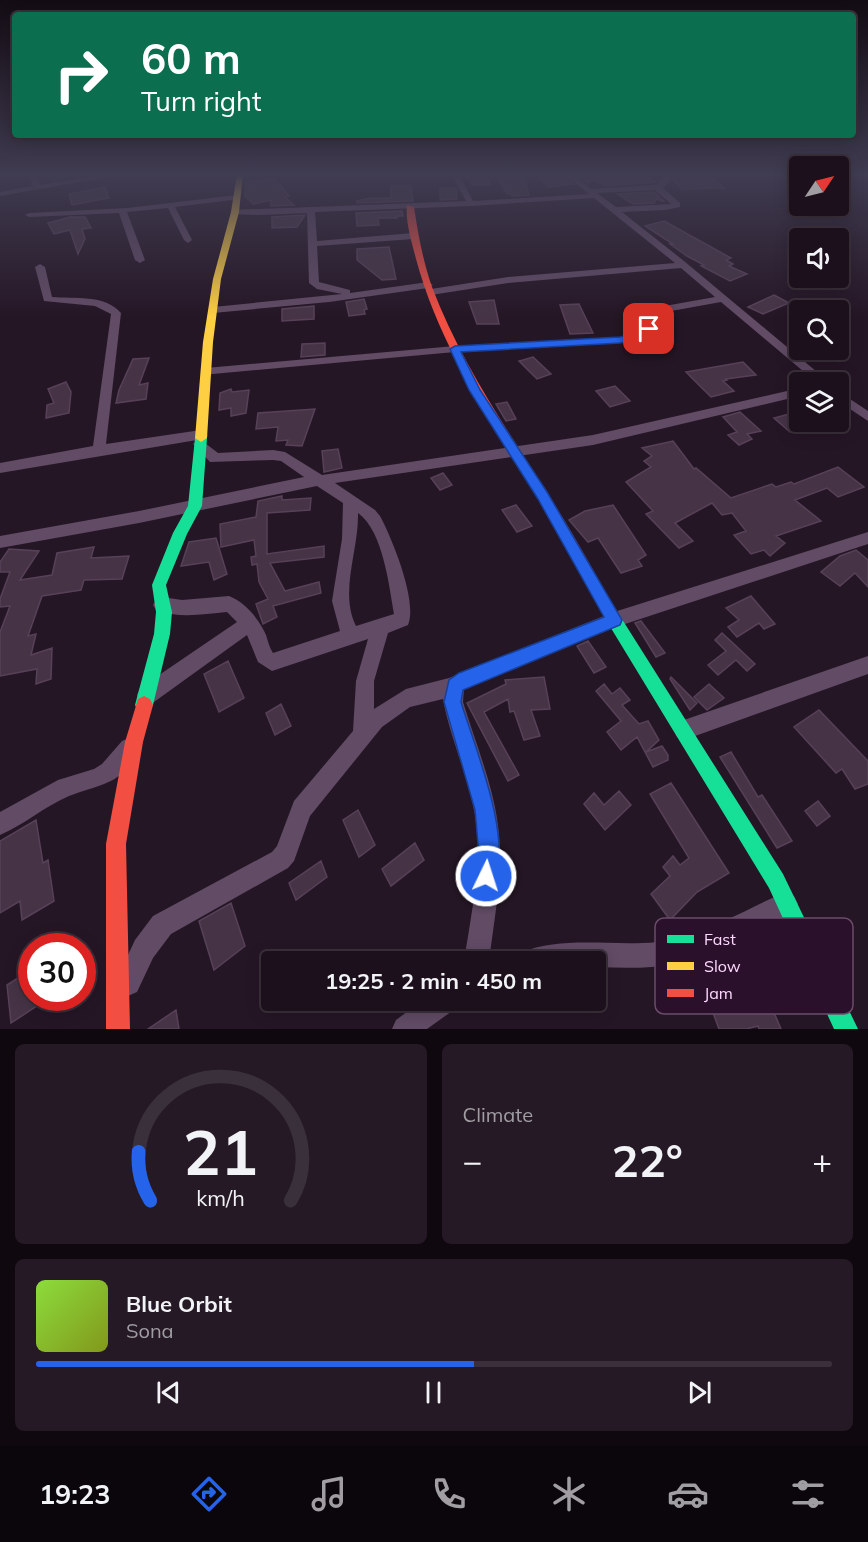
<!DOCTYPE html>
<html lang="en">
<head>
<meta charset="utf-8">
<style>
  body { margin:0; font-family:Mulish,sans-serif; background:#251925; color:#f1f3f6; height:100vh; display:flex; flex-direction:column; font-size:22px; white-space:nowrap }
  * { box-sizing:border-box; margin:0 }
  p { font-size:20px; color:#a09da3 }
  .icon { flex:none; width:33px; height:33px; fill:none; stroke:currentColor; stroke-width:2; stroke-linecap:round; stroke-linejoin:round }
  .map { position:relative; height:1029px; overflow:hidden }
  .details { display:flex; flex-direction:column; gap:15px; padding:15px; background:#0f090f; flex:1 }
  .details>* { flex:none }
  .top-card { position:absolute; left:12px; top:12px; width:844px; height:126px; border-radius:6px; box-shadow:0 3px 15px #0003,0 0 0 2px #3a303b; background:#0b6e4f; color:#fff; overflow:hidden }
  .needle { width:39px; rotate:55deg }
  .buttons { position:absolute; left:789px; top:156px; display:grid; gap:12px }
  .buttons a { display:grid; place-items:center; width:60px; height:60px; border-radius:6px; background:#1c101c; box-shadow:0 3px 15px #0003,0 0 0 2px #3a303b; font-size:30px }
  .speed { position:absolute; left:18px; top:933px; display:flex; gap:12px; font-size:30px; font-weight:700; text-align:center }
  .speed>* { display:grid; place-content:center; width:78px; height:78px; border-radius:50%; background:#1c101c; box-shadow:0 3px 15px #0003,0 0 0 2px #3a303b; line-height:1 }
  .speed .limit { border:9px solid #d22; background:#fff; color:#111 }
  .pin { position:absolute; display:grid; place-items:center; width:51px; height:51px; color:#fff; margin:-26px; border-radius:12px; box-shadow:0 3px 9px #0006 }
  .me { position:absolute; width:66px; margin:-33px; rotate:4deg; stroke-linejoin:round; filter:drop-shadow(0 0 4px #0008) }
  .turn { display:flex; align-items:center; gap:21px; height:126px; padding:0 30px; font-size:27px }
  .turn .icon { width:78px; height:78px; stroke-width:2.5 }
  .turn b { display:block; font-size:42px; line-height:51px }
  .big { font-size:45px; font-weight:700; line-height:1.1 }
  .details .tile { flex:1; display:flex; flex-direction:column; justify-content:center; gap:9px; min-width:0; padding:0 21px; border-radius:9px; background:#251925 }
  .details .dial { align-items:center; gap:0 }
  .dial svg { height:156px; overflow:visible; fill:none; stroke:#3a303b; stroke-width:7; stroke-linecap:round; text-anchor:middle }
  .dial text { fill:#f1f3f6; stroke:none }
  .song { display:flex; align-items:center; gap:18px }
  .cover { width:72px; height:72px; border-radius:9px; background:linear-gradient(135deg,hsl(90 70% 55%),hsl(70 70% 35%)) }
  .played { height:6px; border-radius:3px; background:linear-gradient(90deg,#2563eb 55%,#3a303b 55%) }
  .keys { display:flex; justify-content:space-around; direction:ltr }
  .heat { display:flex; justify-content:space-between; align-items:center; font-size:33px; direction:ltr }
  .details .tiles { flex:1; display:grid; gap:15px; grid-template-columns:1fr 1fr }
  .tile:last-child { grid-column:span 2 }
  .trip { position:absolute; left:261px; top:951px; width:345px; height:60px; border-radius:6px; background:#1c101c; box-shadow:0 3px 15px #0003,0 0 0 2px #3a303b; font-weight:700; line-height:60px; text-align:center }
  .tabs { display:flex; height:96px; justify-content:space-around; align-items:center; background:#0b060b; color:#a09da3 }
  .tabs .icon { width:42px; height:42px }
  .tabs .current { color:#2563eb }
  .tabs b { font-size:27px; color:#f1f3f6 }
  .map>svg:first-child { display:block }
</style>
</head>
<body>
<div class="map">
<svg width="868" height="1029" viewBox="0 0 868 1029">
  <rect width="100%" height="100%" fill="#251625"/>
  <path fill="#463446" stroke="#574158" stroke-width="1.5" d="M466,174H487L490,185H472Z
    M523,174L529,195L512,196V194H507L498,178Z
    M536,174H562L573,184L548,187Z
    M576,174H638L656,182L606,186L594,180L587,183Z
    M673,174H709L724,188L682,189L672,179Z
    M275,179L289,196L285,197L294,205L271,206V200L253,204L245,196L246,182Z
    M391,186H411L413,201L357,203V201L369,198H391Z
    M105,187L109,198L72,205L69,194Z
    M440,188H456L457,199L440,200Z
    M654,192L665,202L656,199L654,203L633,204L618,194Z
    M402,211L403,216H396L397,218H378L379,225L357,226L356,213Z
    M305,215L297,227L272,228V217Z
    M70,217H85L91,228L82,229L85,239L78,254L70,230L54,234L48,223Z
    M664,221L731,258L726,260L733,264L729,266L747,274L730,281L701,266L704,265L687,256L670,244H673L645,226Z
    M389,247L396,279L382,280L357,260V249Z
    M774,295L789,303L763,314L748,307Z
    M364,299L367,309L364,310L365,314L349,316L346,302Z
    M494,300L499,324H477L469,302Z
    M579,304L593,333L570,334L560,305Z
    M314,306V319L282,321V309Z
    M325,343V355L301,357L302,344Z
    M533,357L551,374L537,379L519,361Z
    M149,358L139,385L148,383L146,399L116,403L119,390L133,359Z
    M743,362L756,375L726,379L727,380L723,381L734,391L711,397L686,372Z
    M66,382L71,392L69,413L46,418L47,405L54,403L48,389Z
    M615,386L630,401L610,407L596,391Z
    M231,389L232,392L249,390L246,413L231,416V408L219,410L220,393Z
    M507,402L516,419L506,421L496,404Z
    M315,409L302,446L286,445L288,440L276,441L278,427L256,429L258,413Z
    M800,411V429L790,432L774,418Z
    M740,412L761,431L747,434L752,439L739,445L728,435L737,432L723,417Z
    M673,441L694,469L696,468L731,498L772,484L776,487L791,482L794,484L838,467L864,487L838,497L827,488L795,500L821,521L776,536L785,543L770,556L764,550L751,554L734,535L746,531L732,513L722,515L712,503L675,523L693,541L679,548L646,514L653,511L626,482L651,467L644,461L652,456L642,448Z
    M338,449L342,468L324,472L322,451Z
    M443,473L452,485L440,490L431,478Z
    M282,496V500L311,498L310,510L267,513V554L324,546V557L270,563L285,591L319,582L321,593L273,606L277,617L263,624L256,604L268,599L259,582L257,564L252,565L251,557L256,556L254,540L221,547L220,524L256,517L258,501Z
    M516,505L532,526L517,532L502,510Z
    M613,505L646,555L638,560L642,566L621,573L598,538L588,542L569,520L585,511Z
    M216,538L227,574L214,580L209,562L181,566L189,542Z
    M94,547L91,558L129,556L122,579L84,580L81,590L42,596L28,636L36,634L31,655L52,648L51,679L36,684L37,669L0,676V632L10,606L0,607V599L10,572H0V562L9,549L39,551L20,580L52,575L57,553Z
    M856,550L868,560V587L855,573L840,586L821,572L840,556Z
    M751,596L775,624L764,629L759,623L737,637L728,627L739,620L726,608Z
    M641,621L665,653L656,657L635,623Z
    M722,633L735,645L755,664L747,671L736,660L718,675L708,665L726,651L715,640Z
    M588,641L606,667L594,673L577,646Z
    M228,661L244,698L219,712L204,674Z
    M544,677L550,709L531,710L540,736L524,740L514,711L510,712L508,699L484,712L519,775L508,781L467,703L506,684L505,680Z
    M671,677L697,703L690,710L670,679Z
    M604,684L612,694L620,688L630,700L622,705L639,724L648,721L659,740L646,752L662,746L668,755V760L653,767L637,737L621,750L607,732L621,721L596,691Z
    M709,684L724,698L707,710L694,697Z
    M281,704L291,726L275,735L266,713Z
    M819,710L868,761V784L855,789L842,769L836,773L794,727Z
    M731,752L758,797L762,795L792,841L777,848L720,757Z
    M671,783L729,873L697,892L670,920L651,894L670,876L663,867L673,856L680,865L689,858L650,794Z
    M619,791L631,805L605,830L584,804L594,793L604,805Z
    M818,801L830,816L817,826L805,811Z
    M358,810L375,845L359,857L343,820Z
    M36,820L43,863L48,860L54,901L22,920L20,901L0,913V841Z
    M415,843L424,860L391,886L382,869Z
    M321,861L327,877L296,900L289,883Z
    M231,903L245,946L214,970L199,921Z
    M32,969V998H35L37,1006L11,1023L7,985Z
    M759,977L781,1029H759L758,1026L746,1029H719L705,991Z
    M176,1010L179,1029H148Z"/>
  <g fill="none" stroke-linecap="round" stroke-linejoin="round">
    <path fill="#614b65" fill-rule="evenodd" d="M28,174H36L40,185L107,174H124L0,196V192L33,186Z
      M451,174H459L473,201L589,194L564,174H572L591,189L656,185L665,174H671L669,182L663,188L680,203V207L665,210L622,212L684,261L829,382H816L721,302L649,315L644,318L654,328L651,334L620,343L455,352L202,375V369L206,368L455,346L619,337L643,330L633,318L642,310L715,297L681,268L508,283L431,295L426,292L431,289L508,277L675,263L594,198L471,206L315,212L317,241L413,233L417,236L413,239L317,246L319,282L350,290V293L428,282L433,285L428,288L329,302L213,313L208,310L213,307L342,294L317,289L309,283L307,213L259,215L232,214V210L466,201ZM655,190L671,204L616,207L597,193Z
      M237,195H240V199L175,207L192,240L188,243L184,240L168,208L127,212L145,260L140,263L135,260L119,213L29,217L25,215L29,213L127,208Z
      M40,264L45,267L52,297C74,299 105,294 121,313L106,444L201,430L208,435L201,440L218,453L273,450L285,452L322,475L593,435L800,388V396L593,445L335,483L375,510L380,516C392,538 418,602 408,625L388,633L374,681V709L406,689L449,678L614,612L868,532V544L616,627L464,689L463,702C476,745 495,789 499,834C503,877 494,919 489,962H464C471,913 483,864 475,815C468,775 450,738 443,699L410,707L382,727L310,816L294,861L288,868L171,934L153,958L137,992L128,996L119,992L115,983L135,940L153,916L272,852L277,846L294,801L353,731L356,681L368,639L272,671L258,662L247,635L154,702L147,705L140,702L137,695L140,688L237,622L227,612C204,614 179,619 156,610L153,605L156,600L162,597L182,600L229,596C245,602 259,619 266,635C268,641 269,647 273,653L340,631L332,601L342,539L343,503L317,486L139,523L0,548V536L139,511L304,477L281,461L273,460L210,462L193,444L197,440L0,473V463L93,446L111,314L95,306L44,301L35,267ZM358,513C383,531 389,585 394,614L356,626C339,592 359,550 358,513Z
      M838,391L868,411V421L838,401Z
      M868,656V674L684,740L677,737L674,730L677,723L684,720Z
      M129,738L136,741L139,748C124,785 100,784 69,796C45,806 24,825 0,835V812L58,780L94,769L102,764L122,741Z
      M786,892L794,896L798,904L794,912C756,931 717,954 675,964C649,969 622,968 596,967V962H517L520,953C564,935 612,947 657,942C704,936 743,910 786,892Z
      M423,1000H459L455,1009L427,1029H392L396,1020Z"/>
    <path fill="#16e098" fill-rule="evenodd" d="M201,434L207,438L202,506L187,534L166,585L172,612L170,634L153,705L150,711L144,714L138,711L135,705L154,634L156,612L152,585L173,533L188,506L195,438Z
      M608,603L613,605L783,874L858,1029H834L769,888L603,615L600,610L603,605Z"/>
    <path fill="#ffcf43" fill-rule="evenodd" d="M237,174H243L239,212L221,279L213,342L207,438L201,442L195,438L203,342L213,279L231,212Z"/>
    <path fill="#f24e42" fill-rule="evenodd" d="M407,205L414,207C418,234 423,261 432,287C460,361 504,425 546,491C570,528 591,567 613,605L616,610L613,615L608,617L603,615C581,576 561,537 538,499C491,421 440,348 416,259C412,243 405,221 407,205Z
      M144,696L150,699L153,705L143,742L126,844L130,1029H106V844L125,742L138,699Z"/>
  </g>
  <linearGradient id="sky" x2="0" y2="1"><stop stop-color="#140c14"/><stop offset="0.55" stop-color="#403c51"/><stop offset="1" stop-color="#403c51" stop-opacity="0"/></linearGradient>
  <rect width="868" height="318" fill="url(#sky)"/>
  <path fill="#2563eb" stroke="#184099" stroke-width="1.5" d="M649,326L654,329L649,336L620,343L461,352L480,390L547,492L622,620L620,625L463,690L461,702C475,748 513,838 494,883L486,886L479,883L476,876L479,855L475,810L444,702L449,680L459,673L604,617L538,499L469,390L450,349L455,346L620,337L642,332Z"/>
  <rect x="655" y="918" width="198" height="96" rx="9" fill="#2b102b" stroke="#6a4c6b" stroke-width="1.5"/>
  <rect x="667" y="935" width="27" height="8" fill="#16e098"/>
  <rect x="667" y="962" width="27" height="8" fill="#ffcf43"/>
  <rect x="667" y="989" width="27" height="8" fill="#f24e42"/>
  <g font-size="16" fill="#fdd9ff">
    <text x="704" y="945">Fast</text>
    <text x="704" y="972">Slow</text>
    <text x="704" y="999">Jam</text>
  </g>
</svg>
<div class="buttons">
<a><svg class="needle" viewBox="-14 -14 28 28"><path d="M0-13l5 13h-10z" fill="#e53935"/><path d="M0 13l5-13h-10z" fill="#a09da3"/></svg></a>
<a><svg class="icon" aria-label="sound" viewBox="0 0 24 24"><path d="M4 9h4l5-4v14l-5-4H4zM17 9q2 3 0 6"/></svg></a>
<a><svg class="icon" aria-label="search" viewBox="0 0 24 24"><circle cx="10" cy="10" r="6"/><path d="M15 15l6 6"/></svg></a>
<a><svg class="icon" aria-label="layers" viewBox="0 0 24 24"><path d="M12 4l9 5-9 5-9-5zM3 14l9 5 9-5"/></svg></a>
</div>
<div class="speed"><div class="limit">30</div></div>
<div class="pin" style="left:649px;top:329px;background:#d93025"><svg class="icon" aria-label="arrive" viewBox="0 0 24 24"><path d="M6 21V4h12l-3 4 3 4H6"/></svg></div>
<svg class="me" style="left:486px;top:876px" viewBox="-20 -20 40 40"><circle r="17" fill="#2563eb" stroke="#fff" stroke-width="3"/><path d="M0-11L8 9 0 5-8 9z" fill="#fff"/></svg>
<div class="trip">19:25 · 2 min · 450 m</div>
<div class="top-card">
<div class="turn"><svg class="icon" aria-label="right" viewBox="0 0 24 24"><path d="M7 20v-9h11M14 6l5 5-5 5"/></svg><div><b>60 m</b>Turn right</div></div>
</div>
</div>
<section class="details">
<div class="tiles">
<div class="tile dial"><svg viewBox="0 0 100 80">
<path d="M14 69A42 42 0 1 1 86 69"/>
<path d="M14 69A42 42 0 0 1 8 44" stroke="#2563eb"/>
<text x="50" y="56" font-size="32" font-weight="700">21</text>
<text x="50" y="72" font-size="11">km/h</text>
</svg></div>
<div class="tile"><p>Climate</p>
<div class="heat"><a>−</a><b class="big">22°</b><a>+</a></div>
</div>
<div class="tile">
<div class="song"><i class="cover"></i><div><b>Blue Orbit</b><p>Sona</p></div></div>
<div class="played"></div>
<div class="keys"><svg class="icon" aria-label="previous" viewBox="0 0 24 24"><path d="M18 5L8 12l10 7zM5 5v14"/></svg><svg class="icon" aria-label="pause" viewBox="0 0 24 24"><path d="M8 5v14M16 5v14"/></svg><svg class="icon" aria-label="next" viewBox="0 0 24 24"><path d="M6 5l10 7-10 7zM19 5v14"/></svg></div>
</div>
</div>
</section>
<nav class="tabs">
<b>19:23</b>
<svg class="icon current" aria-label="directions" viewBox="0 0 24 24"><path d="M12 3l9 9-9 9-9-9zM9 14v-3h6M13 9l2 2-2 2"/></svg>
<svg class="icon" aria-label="music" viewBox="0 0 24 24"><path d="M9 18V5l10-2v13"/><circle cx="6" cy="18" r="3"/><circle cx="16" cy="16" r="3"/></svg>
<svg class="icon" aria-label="phone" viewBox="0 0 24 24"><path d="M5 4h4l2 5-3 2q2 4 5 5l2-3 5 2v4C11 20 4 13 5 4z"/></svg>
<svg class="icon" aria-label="climate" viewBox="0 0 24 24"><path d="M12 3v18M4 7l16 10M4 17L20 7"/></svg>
<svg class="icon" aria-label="car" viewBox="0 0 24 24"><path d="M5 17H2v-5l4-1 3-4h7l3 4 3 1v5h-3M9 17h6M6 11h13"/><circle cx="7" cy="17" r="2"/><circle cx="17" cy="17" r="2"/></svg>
<svg class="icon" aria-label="filters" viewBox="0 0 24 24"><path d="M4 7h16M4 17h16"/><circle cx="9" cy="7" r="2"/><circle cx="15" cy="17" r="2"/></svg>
</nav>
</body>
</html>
